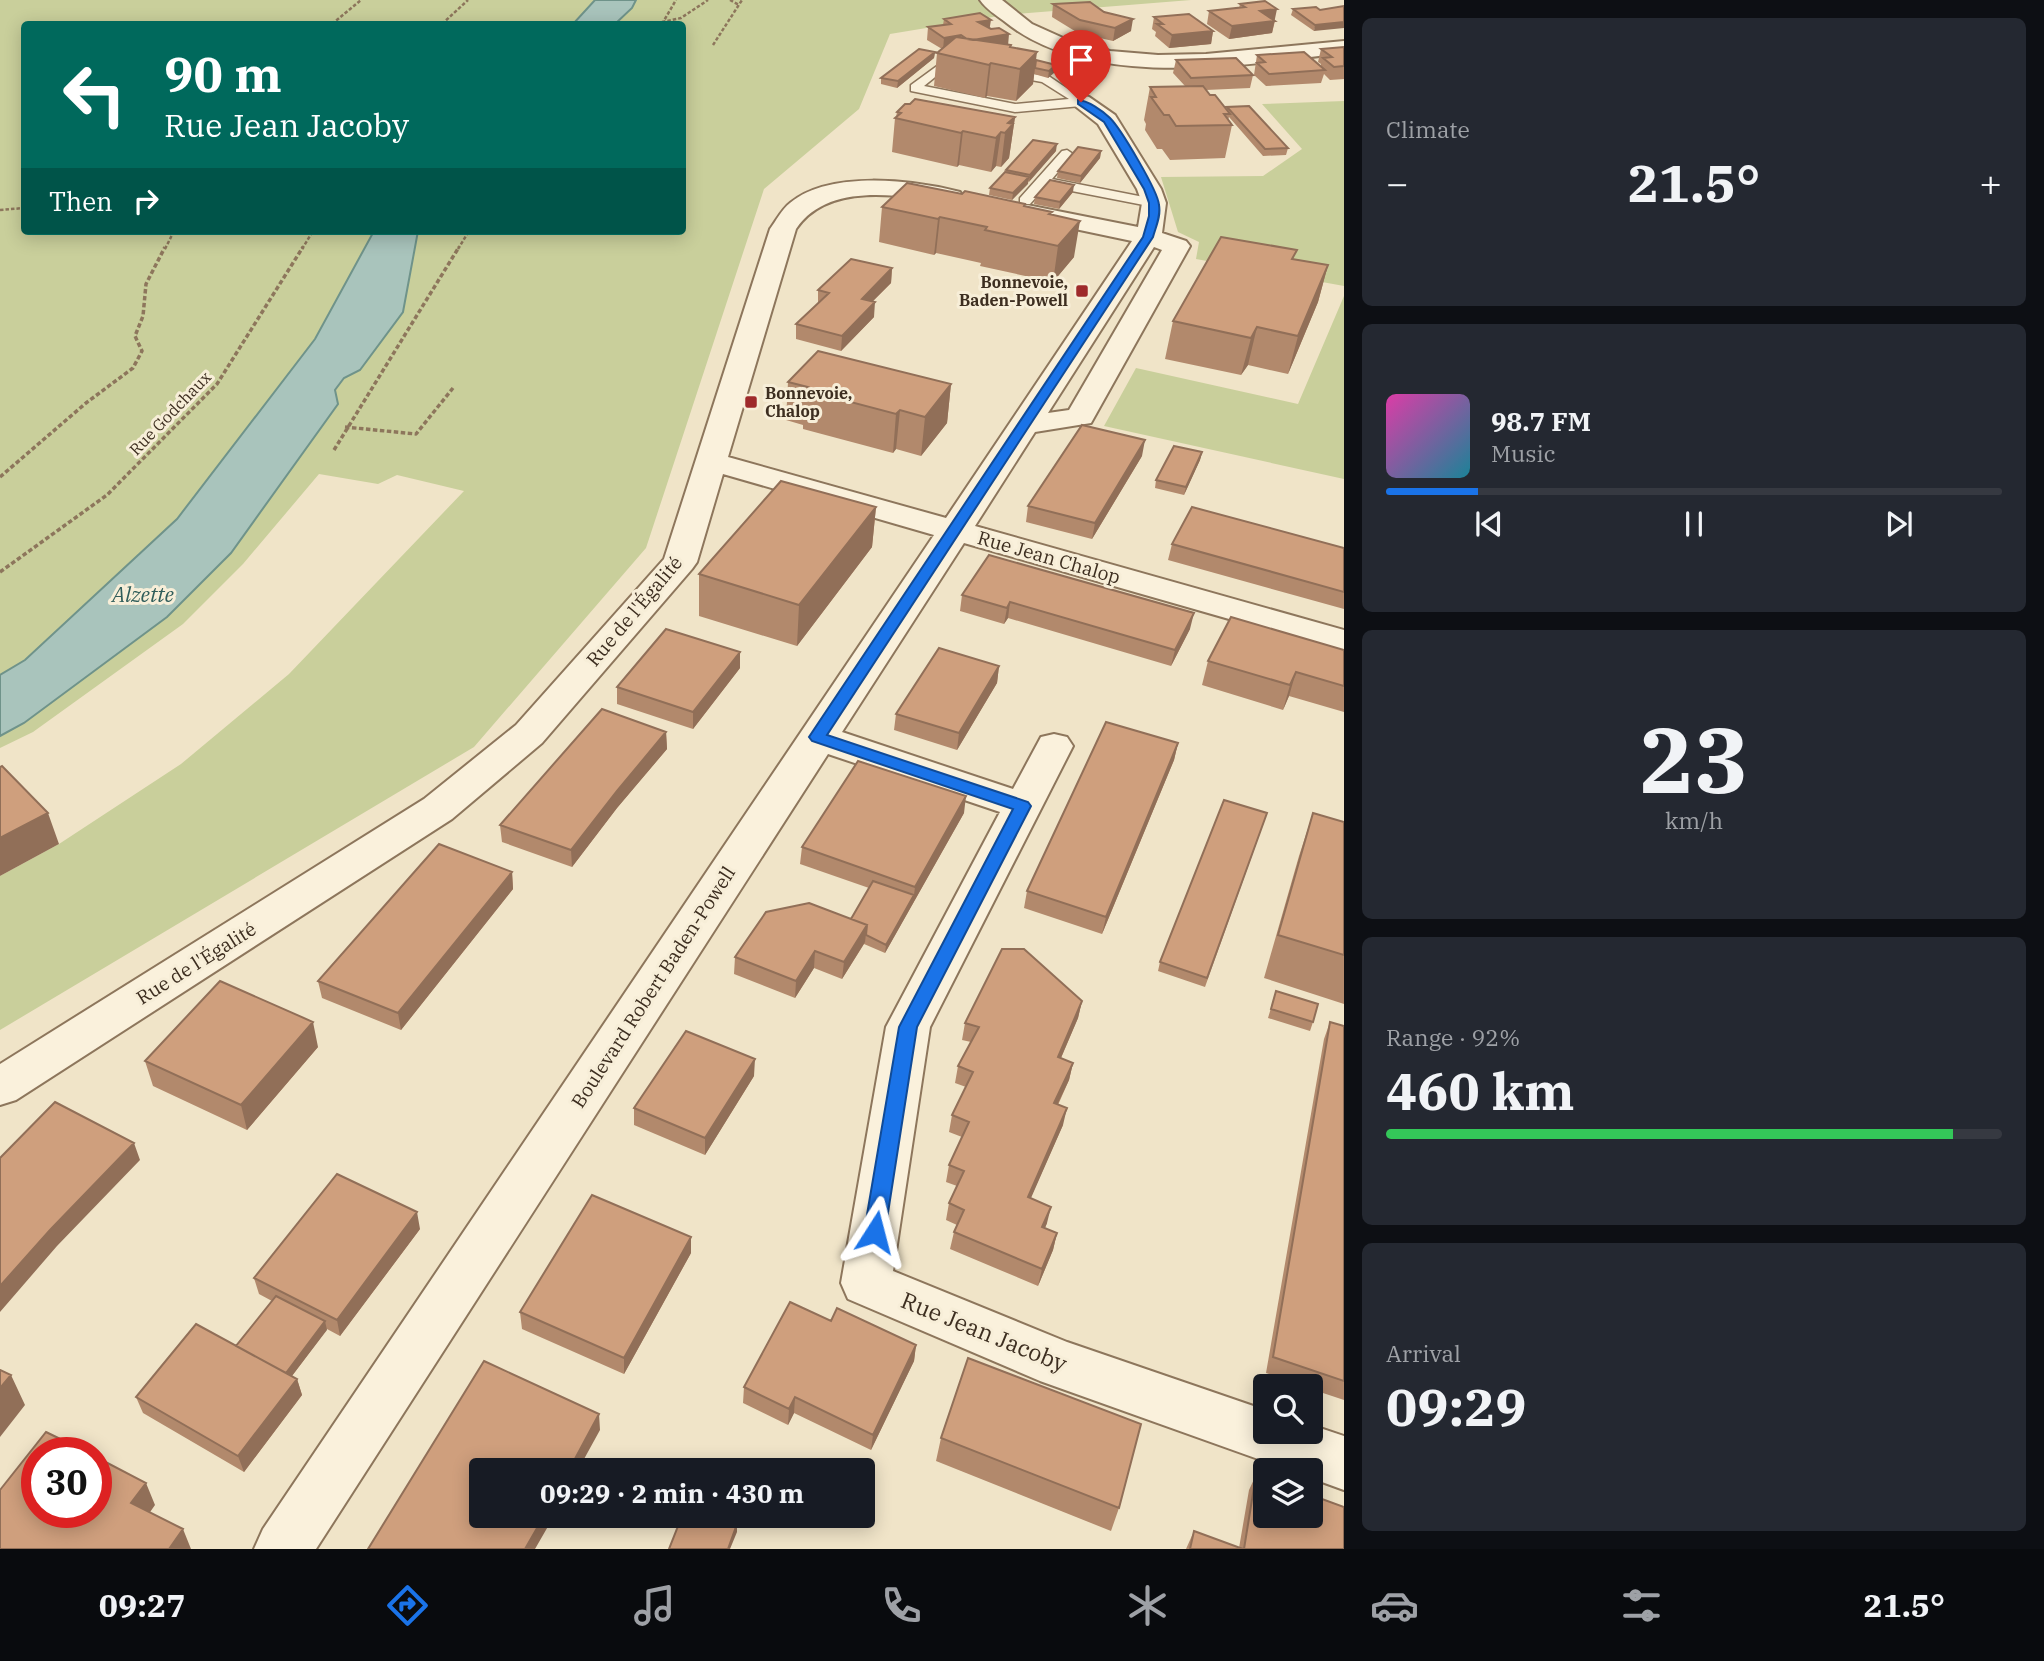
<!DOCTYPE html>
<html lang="en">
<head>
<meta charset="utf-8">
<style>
  body { margin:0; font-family:"IBM Plex Serif",serif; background:#242831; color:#f1f3f6; height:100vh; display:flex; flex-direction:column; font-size:26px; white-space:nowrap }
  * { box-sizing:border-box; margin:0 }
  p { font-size:23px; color:#9ea1a6 }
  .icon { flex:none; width:38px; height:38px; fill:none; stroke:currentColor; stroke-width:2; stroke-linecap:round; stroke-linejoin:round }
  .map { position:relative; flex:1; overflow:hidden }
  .panel { display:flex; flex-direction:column; gap:18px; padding:18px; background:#0d0f14; width:700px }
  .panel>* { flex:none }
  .top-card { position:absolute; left:21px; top:21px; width:665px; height:214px; border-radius:7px; box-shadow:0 4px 18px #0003; background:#00695c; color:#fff; overflow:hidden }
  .controls { position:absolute; left:1253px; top:1374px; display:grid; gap:14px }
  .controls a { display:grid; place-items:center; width:70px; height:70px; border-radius:7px; background:#171b24; box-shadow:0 4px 18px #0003; font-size:35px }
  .speed { position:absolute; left:21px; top:1437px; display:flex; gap:14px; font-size:35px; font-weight:700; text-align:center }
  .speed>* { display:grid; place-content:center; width:91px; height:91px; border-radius:50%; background:#171b24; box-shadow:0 4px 18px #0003; line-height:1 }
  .speed .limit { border:10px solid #d22; background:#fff; color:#111 }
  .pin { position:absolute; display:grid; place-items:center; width:60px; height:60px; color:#fff; margin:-72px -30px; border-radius:50% 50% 50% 0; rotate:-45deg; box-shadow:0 0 7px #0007 }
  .pin .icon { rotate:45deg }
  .me { position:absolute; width:77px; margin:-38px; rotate:9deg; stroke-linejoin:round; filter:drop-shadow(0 0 5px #0008) }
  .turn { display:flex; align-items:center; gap:24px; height:147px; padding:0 28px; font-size:32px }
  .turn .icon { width:91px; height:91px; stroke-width:2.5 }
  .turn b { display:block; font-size:49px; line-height:60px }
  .then { display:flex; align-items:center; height:66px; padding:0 28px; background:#0003; gap:14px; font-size:26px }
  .big { font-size:52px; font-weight:700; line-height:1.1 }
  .panel .card { flex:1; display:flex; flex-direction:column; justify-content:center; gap:10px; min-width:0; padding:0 24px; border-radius:10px; background:#242831 }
  .panel .dial { align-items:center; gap:0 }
  .dial b { font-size:91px; line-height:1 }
  .song { display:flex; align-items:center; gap:21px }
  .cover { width:84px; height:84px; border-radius:10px; background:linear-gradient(135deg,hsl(320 70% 55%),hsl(190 70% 35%)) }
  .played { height:7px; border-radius:4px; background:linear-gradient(90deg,#1a73e8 15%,#363941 15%) }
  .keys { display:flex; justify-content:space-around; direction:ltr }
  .heat { display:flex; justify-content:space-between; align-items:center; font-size:38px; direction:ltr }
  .charge { height:10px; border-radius:5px; background:linear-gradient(90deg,#34c759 92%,#363941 0) }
  .trip { position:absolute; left:469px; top:1458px; width:406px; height:70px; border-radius:7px; background:#171b24; box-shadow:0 4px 18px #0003; font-weight:700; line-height:70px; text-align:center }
  .menu { display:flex; height:112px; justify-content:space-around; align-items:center; background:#090b0e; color:#9ea1a6 }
  .menu .icon { width:49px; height:49px }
  .menu .on { color:#1a73e8 }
  .menu b { font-size:32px; color:#f1f3f6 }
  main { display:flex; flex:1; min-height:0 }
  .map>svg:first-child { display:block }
</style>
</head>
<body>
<main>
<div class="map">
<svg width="1344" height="1549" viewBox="0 0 1344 1549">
  <rect width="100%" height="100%" fill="#f0e4c8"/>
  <path fill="#c9cf9b" d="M0,0H595L573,24H24V231H374L315,339L177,519L25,660L0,675Z
    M636,0H1191L1005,15L890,34L859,109L764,189L646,548L474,747L0,1030V876L59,844L181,764L289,674L464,491L397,475L378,484L319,474L243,564L183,624L33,732L0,748V736L24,723L167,617L231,553L338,404L335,390L344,378L360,370L403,312L418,231H682V24H615L632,8Z
    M1344,101V286L1196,259L1199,242L1178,232L1161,177L1263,176L1302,149L1262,104Z
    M1344,296V479L1104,426L1136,368L1298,404Z"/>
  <path fill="#a9c4bc" stroke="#6f938a" stroke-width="2" d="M595,0H636L632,8L615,24H573Z
    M374,231H418L403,312L360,370L344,378L335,390L338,404L231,553L167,617L24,723L0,736V675L25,660L177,519L315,339Z"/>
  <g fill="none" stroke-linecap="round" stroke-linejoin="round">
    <defs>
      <path id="lane" d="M948,58L1050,77L1087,102L1081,106L1015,112L911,91V85ZM950,65L1042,82L1069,99L1015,104L924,86Z
        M1067,150L1073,154L1052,179L1154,199L1161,203L1154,207L1046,186L1030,204H1020V198L1062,151Z"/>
      <path id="street" d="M980,0H1002L1032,24L1072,42L1110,51L1158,55L1206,54L1344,41V53C1243,65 1089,91 1004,21C996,15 986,9 980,0Z
        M1081,95L1089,97L1115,115L1161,189L1166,203L1162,233L1186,241L1190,246L1091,423L1035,432L975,526L1344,630V652L964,543L842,732L1013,789L1041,737L1054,734L1067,737L1073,746L930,1027L893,1271L1067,1342L1265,1410V1432H1311V1425L1344,1436V1490L1311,1478V1470H1289L1040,1381L848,1299L841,1283L886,1027L1000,812L828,754L316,1549H254L263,1529L934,535L723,474L697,562L692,569L542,743L452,819L16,1100L0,1105V1064L424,799L516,725L664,559L770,229C776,221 782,209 790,203C830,170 913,180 960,192L963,197L960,202L951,204C902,195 828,181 796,229L728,457L946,518L1132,241L1018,217L1015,212L1018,207L1027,205L1138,227L1142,203L1137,189L1098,124L1070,102L1073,97ZM1154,247L1162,250L1069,410L1048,413Z"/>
    </defs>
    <use href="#lane" stroke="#8d765c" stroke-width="3"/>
    <use href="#street" stroke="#8d765c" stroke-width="4"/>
    <path stroke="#8d765c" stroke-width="2.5" stroke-dasharray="3.5 2" stroke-linecap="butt" d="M730,0L739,5
      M662,22L681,18L708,0
      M332,24L361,0
      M442,24L468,0
      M662,24L676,0
      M713,45L742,0
      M0,210L24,208
      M165,249L174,231
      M302,249L313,231
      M458,249L469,231"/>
    <path stroke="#8d765c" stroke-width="3.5" stroke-dasharray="4.5 2.5" stroke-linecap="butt" d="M345,427L416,434L453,388
      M334,450L459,247
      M0,477L86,403L133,368L142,351L135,336L143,316L146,284L165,247
      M0,572L107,495L217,384L303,247"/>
    <use href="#lane" fill="#faf1dc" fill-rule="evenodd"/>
    <use href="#street" fill="#faf1dc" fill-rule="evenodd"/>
  </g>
  <path fill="#b2896c" d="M1053,4L1131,31L1113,41L1078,33L1052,17Z
    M1240,4L1275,21L1272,33L1229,39L1207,24L1209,11L1239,8Z
    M1293,9L1320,10L1314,31L1291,15Z
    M1154,17L1213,31L1211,44L1169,48L1155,36L1156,32L1152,29Z
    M944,19L990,29L1011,47L1036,60L1056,65L1055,72L1048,78L1034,74L1033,84L1016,101L987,96L985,98L934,86L937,53L942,49L927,40L928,27L943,25Z
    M1344,47V79L1330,80L1324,74L1321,83L1266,86L1254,75L1257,55L1321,67V64L1318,62L1321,49Z
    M935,52L934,58L897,88L881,84V78Z
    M1176,60L1253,75L1250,88L1206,90L1210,95L1227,110V107L1288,148L1286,155L1263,156L1229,117L1228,120L1232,125L1225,158L1170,160L1162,149H1157L1145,130L1146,124L1144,120L1150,87L1185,86L1173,73Z
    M897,112L1015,117L1009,158L1001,167L996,166L991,172L959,165L957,167L892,152L895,118L896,117Z
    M1056,151L1012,200L989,195L990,188L1005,172L1006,170Z
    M1101,151L1100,158L1080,183L1057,178L1058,171Z
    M1073,192L1059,209L1034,204L1035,197Z
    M962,194L1025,206L1051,215L1074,257L1053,282L980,266L981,263L936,253L934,255L879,242L882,207Z
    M1295,259L1328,265L1318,302L1288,374L1248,365L1241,375L1165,359L1173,321Z
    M892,268L891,283L873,301L874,317L841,351L796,339V324L818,304V290Z
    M788,382L951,384L947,423L921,456L896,449L893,453L803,429V425L786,420Z
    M1202,452L1200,460L1184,495L1155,488L1156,480Z
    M1142,456L1092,539L1026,522L1028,506Z
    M876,507L872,547L797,646L699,616V574Z
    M1172,544L1344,548V609L1168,560Z
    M962,595L1190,629L1171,666L1008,618L1004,624L960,611Z
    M1344,650V712L1289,696L1283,710L1202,685L1208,661Z
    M999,666L997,683L957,750L894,730L896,714Z
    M740,668L693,729L617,704V687Z
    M666,732L667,749L617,808L572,867L502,842L500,825Z
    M1178,743L1174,760L1102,934L1024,908L1027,891Z
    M964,813L885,953L864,944L842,979L814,968L795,998L734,974L735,957L851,919L869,888L800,864L802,847Z
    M1313,813L1344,822V1004L1264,978L1299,856Z
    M1264,822L1205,987L1158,971L1160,962Z
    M512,872L513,889L401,1030L322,998L318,981Z
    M1276,991L1313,1022L1310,1031L1268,1018Z
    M1082,1001L1078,1018L1061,1058L1073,1063L1069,1080L1058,1105L1063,1125L1030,1199L1047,1223L1045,1228L1057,1233L1053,1250L1038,1286L950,1249L954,1232L957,1225L946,1220L949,1203L957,1186L946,1182L949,1165L962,1137L949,1132L952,1115L966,1087L955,1083L958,1066L971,1042L962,1040L965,1023Z
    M1330,1022L1344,1026V1400L1311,1389V1386H1303L1266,1373L1324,1039Z
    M318,1047L247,1130L153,1086L145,1061Z
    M754,1076L705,1155L634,1125V1108Z
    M420,1229L340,1336L327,1329L292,1376L297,1379L302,1395L244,1472L143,1413L136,1397L236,1346L272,1301L259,1294L254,1278Z
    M691,1253L624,1374L522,1329L520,1312Z
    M831,1321L916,1345L914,1361L871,1450L794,1413L788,1425L743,1403L744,1387Z
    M941,1438L1119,1508L1111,1531L936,1461Z
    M1256,1475L1344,1549H1186L1194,1531L1239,1548L1249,1490Z"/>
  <path fill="#916f58" d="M1277,9L1272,33L1229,39L1232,26L1260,11Z
    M1133,19L1131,31L1113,41L1115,28Z
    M991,20L989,32L978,22Z
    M1344,22V28L1314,31L1315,25Z
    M1213,31L1211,44L1169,48L1172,35Z
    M1009,34L1008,46L969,40Z
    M961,35L959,47L943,50L944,38Z
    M935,52L934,58L897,88L898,81Z
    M1037,52L1033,84L1016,101L1020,69Z
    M991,63L987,96L985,98L989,65Z
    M1056,65L1055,72L1048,78L1049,71Z
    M1015,117L1009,158L1001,167L1005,133L1008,123Z
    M963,131L959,165L957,167L961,133Z
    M1001,132L996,166L991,172L996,138Z
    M1057,144L1056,151L1029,182L1030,175Z
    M1101,151L1100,158L1080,183L1081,176Z
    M1029,177L1028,184L1012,200L1013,193Z
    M1074,185L1073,192L1059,209L1060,202Z
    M940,217L936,253L934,255L938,219Z
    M1080,221L1074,257L1053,282L1058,246Z
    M1328,265L1318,302L1288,374L1298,336Z
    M892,268L891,283L861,313L862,299Z
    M875,302L874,317L841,351L842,336Z
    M1257,327L1248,365L1241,375L1251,338Z
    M951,384L947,423L921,456L925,417Z
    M900,410L896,449L893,453L896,414Z
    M1145,440L1142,456L1092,539L1095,523Z
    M1202,452L1200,460L1184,495L1186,487Z
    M876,507L872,547L797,646L799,605Z
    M1010,602L1008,618L1004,624L1007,608Z
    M1194,613L1190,629L1171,666L1175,650Z
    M740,652V668L693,729V712Z
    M999,666L997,683L957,750L959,733Z
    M1296,672L1289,696L1283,710L1290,685Z
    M666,732L667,749L617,808L572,867L571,850L617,791Z
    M1178,743L1174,760L1102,934L1106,917Z
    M966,796L964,813L885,953L886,945L914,895L915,887Z
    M48,813L59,844L0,876V838Z
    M512,872L513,889L401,1030L398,1013Z
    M867,925L865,942L842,979L844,962Z
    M815,951L814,968L795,998L796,981Z
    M1082,1001L1078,1018L1054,1074L1058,1057Z
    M313,1022L318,1047L247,1130L241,1105Z
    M755,1059L754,1076L705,1155V1138Z
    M1073,1063L1069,1080L1050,1120L1054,1103Z
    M1067,1108L1063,1125L1024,1214L1028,1197Z
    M134,1143L140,1160L57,1246L0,1312V1286L50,1230Z
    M1051,1207L1047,1223L1038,1244L1042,1227Z
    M417,1212L420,1229L340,1336L337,1320Z
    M1057,1233L1053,1250L1038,1286L1042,1269Z
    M691,1237V1253L624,1374V1358Z
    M325,1321L327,1330L285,1385L283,1377Z
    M916,1345L914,1361L871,1450L873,1435Z
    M11,1375L25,1405L0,1437V1388Z
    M297,1379L302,1395L244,1472L238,1456Z
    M795,1397L794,1413L788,1425L789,1409Z
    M599,1414L600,1430L578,1470H569Z
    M146,1483L155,1505L141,1525L131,1503Z
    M544,1516H554L535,1549H525Z
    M737,1524V1532L730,1549H728Z
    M183,1529L191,1549H169Z"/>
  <path fill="#cf9f7d" stroke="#916f58" stroke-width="2" d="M1265,1L1277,9L1260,11L1275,21L1232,26L1209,11L1245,7L1240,4Z
    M1090,2L1104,12L1133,19L1115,28L1080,20L1053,4Z
    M1344,6V22L1315,25L1293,9L1316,7L1320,10Z
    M980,13L991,20L978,22L991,29L999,28L1009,34L973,40L967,39L961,35L944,38L928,27L951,24L944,19Z
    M1189,14L1213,31L1172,35L1157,24H1163L1154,17Z
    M956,37L1011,45L1010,47L1037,52L1020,69L991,63L989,65L937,53Z
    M1344,47V66L1334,67L1323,58L1332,57L1321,49Z
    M919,49L935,52L898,81L881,78Z
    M1304,52L1325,70L1269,74L1257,63L1265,62L1257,55Z
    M1236,58L1253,75L1191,78L1176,60Z
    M1036,60L1056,65L1049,71L1035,68Z
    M1203,86L1210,95H1215L1230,114H1224L1232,125L1176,126L1169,115H1164L1151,97H1156L1150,87Z
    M915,99L1015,117L1008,123L1013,124L1005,133L1001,132L996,138L963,131L961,133L895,118L901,113L897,112L905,104H910Z
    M1249,106L1288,148L1265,149L1227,107Z
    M1033,140L1057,144L1030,175L1006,170Z
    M1078,147L1101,151L1081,176L1058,171Z
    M1005,172L1029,177L1013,193L990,188Z
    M1050,180L1074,185L1060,202L1035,197Z
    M907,183L962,194L965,191L1025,204L1024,206L1052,212L1049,214L1080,221L1058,246L985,230L987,227L940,217L938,219L882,207Z
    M1221,237L1297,250L1292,259L1328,265L1298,336L1257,327L1251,338L1173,321Z
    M851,259L892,268L862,299L875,302L842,336L796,324L829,293L818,290Z
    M818,351L951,384L925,417L900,410L896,414L805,390L808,387L788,382Z
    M1082,425L1145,440L1095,523L1028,506Z
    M1174,446L1202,452L1186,487L1156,480Z
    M781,481L876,507L799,605L699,574Z
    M1192,507L1344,548V592L1172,544Z
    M989,555L1194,613L1175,650L1010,602L1007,608L962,595Z
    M1231,617L1344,650V686L1296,672L1290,685L1208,661Z
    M666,629L740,652L693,712L617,687Z
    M939,648L999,666L959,733L896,714Z
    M602,709L666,732L617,791L571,850L500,825Z
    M1106,722L1178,743L1106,917L1027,891Z
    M858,761L966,796L915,887L802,847Z
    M2,766L48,813L0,838V767Z
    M1224,800L1267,813L1207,978L1160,962Z
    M1313,813L1344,822V955L1278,935Z
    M439,844L512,872L398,1013L318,981Z
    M873,881L914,895L886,945L866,935L867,925L851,919Z
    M809,903L867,925L844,962L815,951L796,981L735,957L766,912Z
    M1002,949H1024L1082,1001L1058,1057L1073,1063L1054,1103L1067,1108L1028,1197L1051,1207L1042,1227L1057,1233L1042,1269L954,1232L964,1210L949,1203L964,1171L949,1165L969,1122L952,1115L973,1072L958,1066L979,1027L965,1023Z
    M220,981L313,1022L241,1105L145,1061Z
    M1276,991L1318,1004L1313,1022L1271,1009Z
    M1330,1022L1344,1026V1381L1273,1357Z
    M686,1031L755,1059L705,1138L634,1108Z
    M55,1102L134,1143L50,1230L0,1286V1158Z
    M337,1174L417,1212L337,1320L254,1278Z
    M592,1195L691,1237L624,1358L520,1312Z
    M276,1296L325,1321L286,1373L236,1346Z
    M790,1302L831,1321L837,1308L916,1345L873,1435L795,1397L789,1409L744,1387Z
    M196,1324L297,1379L238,1456L136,1397Z
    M968,1358L1141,1424L1119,1508L941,1438Z
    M484,1361L599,1414L569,1470H481V1516H544L525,1549H368Z
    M0,1370L11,1375L0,1388Z
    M46,1432L87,1452H37V1512H96V1457L146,1483L131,1503L183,1529L169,1549H0V1490Z
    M1256,1475L1265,1478V1516H1311V1495L1344,1507V1549H1244Z
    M682,1516H714L737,1524L728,1549H669Z
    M1194,1531L1243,1549H1190Z"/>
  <path fill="#1a73e8" stroke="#114b97" stroke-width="2" d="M1078,100C1087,100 1103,111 1110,118C1121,129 1158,191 1159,205C1161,216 1156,226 1153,237L827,735L1028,802L1031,806L917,1027L885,1232L882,1238L875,1241L867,1238L864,1232L899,1027L1013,809L812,741L809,737L1143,237L1149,216V203L1144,189L1104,122L1078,104Z"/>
  <g fill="#9e2a2b" stroke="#f7eed8" stroke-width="2.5">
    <rect x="1075" y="284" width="14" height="14" rx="3.5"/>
    <rect x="744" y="395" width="14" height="14" rx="3.5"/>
  </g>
  <g text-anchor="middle" stroke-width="6" stroke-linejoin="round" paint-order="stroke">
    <g font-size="16" font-weight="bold" fill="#3d2e20" stroke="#f7eed8" text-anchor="end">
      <text x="1068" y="288">Bonnevoie,<tspan x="1068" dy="18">Baden-Powell</tspan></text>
      <text x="765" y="399" text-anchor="start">Bonnevoie,<tspan x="765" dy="18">Chalop</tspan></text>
    </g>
    <g font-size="16" fill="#3d2e20" stroke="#f7eed8">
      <text transform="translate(170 413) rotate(-46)" y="6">Rue Godchaux</text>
    </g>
    <g font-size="19" fill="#3d2e20" stroke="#f7eed8">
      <text transform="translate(1049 557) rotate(16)" y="7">Rue Jean Chalop</text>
      <text transform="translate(634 611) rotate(-50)" y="7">Rue de l'Égalité</text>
      <text transform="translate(196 963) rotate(-32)" y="7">Rue de l'Égalité</text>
      <text transform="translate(653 987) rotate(-57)" y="7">Boulevard Robert Baden-Powell</text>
    </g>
    <g font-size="21" font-style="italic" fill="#2f5d5a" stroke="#f7eed8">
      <text x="143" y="602">Alzette</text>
    </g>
    <g font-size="23" fill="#3d2e20" stroke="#f7eed8">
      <text transform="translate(984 1332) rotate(22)" y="8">Rue Jean Jacoby</text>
    </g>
  </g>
</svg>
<div class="controls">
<a><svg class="icon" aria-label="search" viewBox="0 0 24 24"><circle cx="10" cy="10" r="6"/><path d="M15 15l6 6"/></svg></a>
<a><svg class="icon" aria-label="layers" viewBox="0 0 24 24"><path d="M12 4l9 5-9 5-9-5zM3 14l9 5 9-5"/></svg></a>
</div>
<div class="speed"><div class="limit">30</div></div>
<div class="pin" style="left:1081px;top:102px;background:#d93025"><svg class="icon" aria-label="arrive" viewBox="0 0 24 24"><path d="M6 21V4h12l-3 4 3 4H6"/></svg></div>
<svg class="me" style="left:875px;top:1232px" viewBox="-20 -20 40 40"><path d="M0-17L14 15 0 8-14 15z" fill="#1a73e8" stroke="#fff" stroke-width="4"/></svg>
<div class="trip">09:29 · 2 min · 430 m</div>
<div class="top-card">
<div class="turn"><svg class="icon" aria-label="left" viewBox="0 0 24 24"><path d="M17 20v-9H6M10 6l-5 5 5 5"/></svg><div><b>90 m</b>Rue Jean Jacoby</div></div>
<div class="then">Then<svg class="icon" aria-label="right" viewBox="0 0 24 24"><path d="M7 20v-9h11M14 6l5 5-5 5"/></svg></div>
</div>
</div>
<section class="panel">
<div class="card"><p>Climate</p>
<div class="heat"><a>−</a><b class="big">21.5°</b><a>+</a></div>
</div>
<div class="card">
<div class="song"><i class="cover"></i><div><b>98.7 FM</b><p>Music</p></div></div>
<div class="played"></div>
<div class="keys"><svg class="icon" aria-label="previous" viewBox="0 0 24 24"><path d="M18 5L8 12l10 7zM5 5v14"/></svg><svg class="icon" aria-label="pause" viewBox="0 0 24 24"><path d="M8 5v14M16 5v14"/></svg><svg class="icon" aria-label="next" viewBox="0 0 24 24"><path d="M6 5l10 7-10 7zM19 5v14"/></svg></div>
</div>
<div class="card dial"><b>23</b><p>km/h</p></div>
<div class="card"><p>Range · 92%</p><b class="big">460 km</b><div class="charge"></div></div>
<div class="card"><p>Arrival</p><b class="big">09:29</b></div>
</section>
</main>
<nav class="menu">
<b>09:27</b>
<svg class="icon on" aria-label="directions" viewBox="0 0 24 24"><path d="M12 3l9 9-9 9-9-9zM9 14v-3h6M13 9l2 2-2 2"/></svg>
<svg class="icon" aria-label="music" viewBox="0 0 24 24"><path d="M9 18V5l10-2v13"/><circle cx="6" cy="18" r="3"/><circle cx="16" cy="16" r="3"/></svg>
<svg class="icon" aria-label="phone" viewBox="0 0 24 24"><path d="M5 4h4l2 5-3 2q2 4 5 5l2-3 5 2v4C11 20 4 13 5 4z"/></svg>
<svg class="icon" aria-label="climate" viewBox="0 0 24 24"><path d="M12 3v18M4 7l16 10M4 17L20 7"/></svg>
<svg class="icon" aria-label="car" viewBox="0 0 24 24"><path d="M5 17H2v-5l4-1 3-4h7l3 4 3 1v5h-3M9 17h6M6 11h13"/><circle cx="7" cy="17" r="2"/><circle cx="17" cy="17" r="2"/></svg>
<svg class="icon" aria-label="filters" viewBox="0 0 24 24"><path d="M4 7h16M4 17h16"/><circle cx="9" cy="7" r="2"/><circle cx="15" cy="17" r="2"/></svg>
<b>21.5°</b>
</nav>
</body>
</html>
